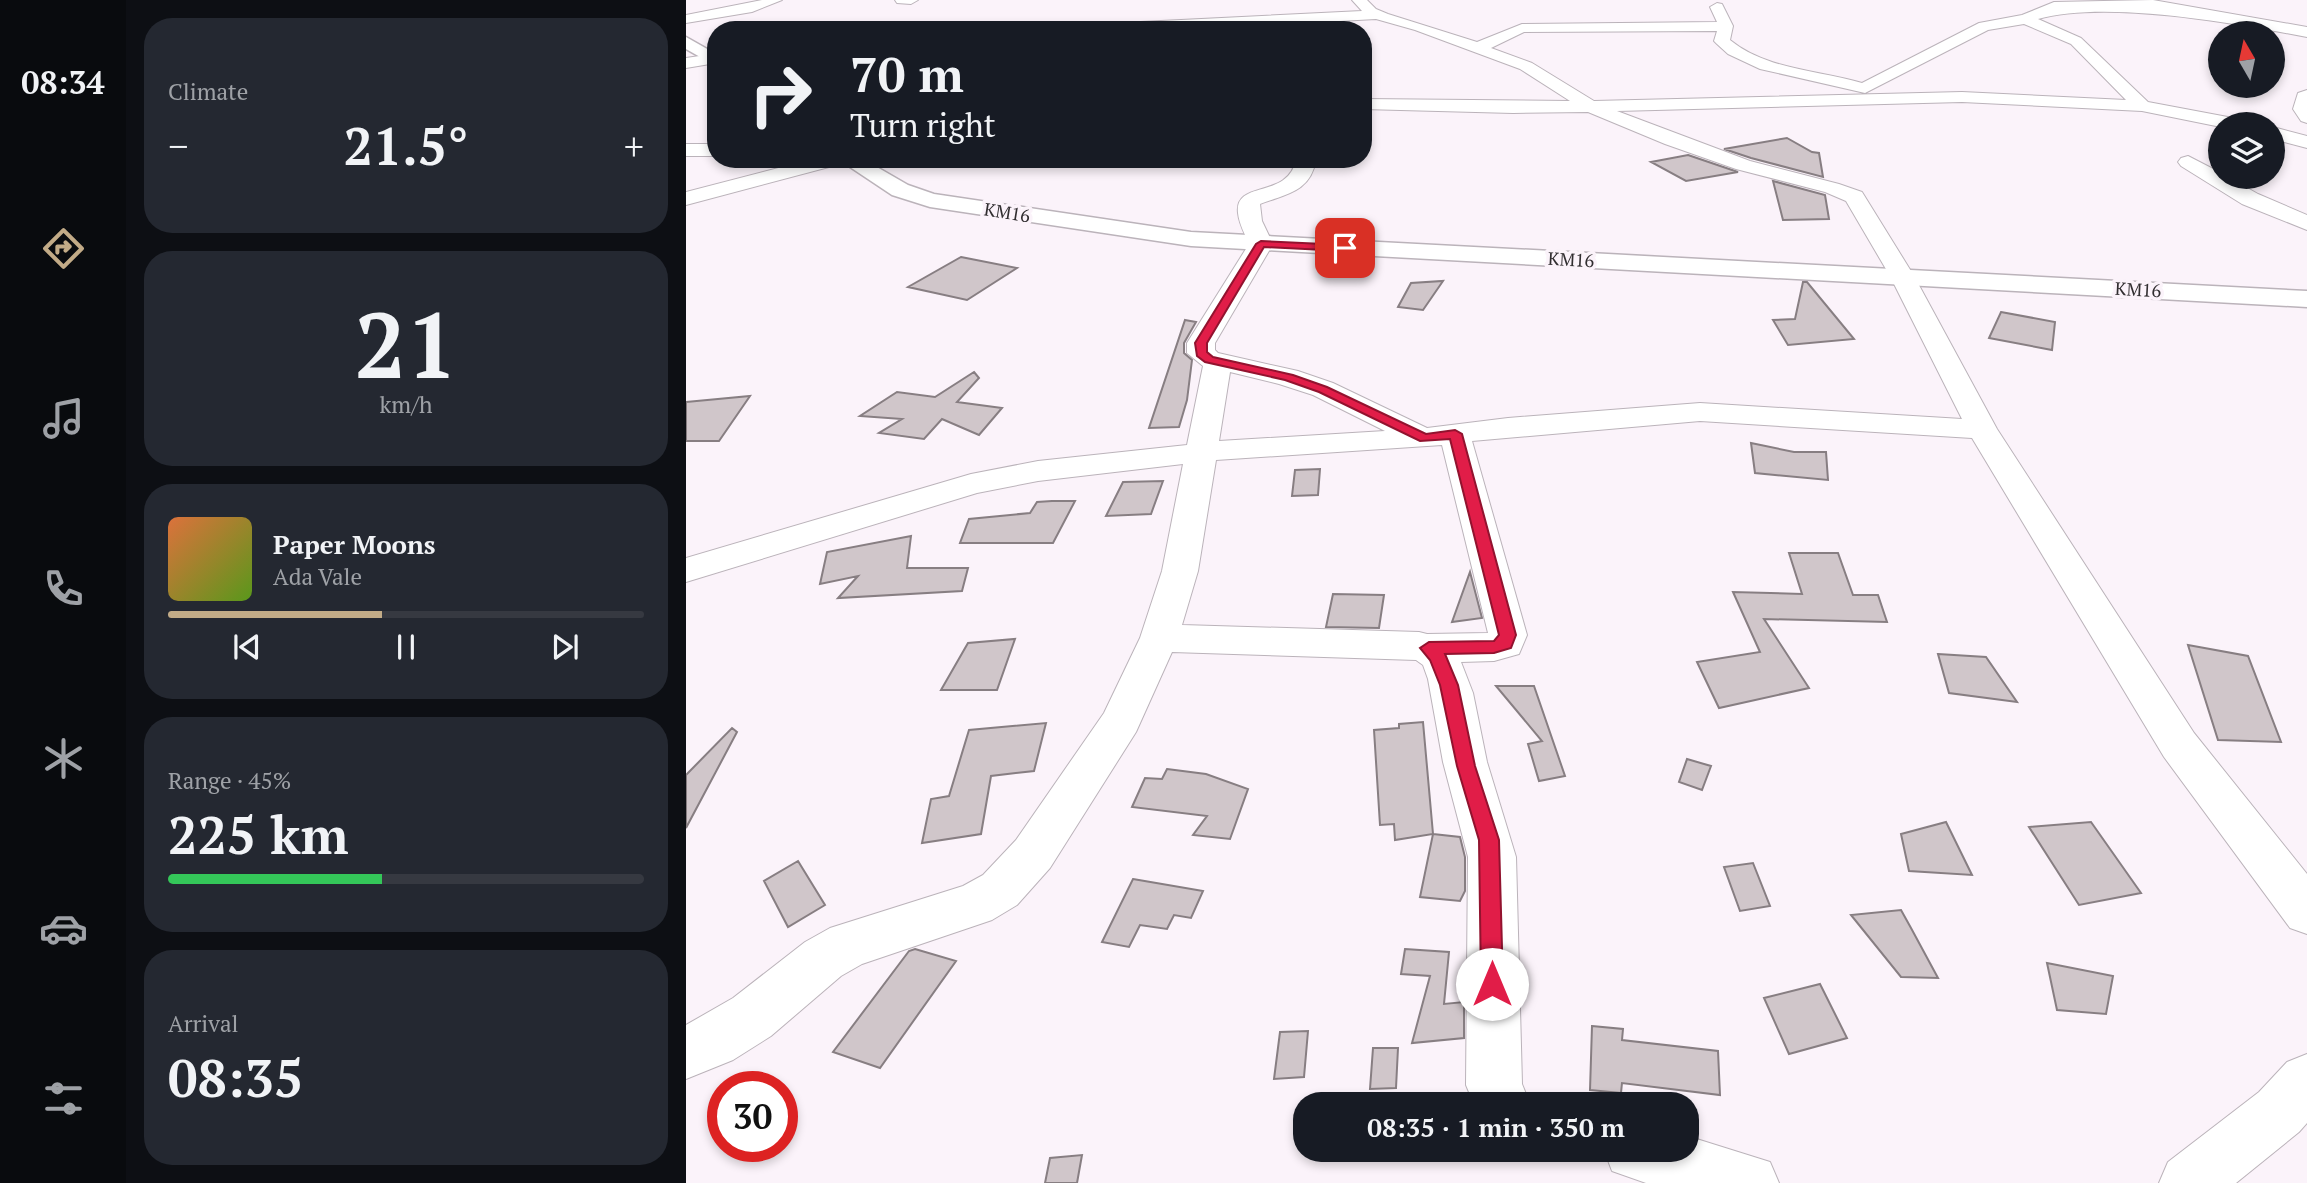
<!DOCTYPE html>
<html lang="en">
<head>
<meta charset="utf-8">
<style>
  body { margin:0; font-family:"PT Serif",serif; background:#242831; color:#f1f3f6; height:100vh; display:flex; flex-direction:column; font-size:26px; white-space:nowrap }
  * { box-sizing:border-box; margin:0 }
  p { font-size:23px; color:#9ea1a6 }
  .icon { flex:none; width:38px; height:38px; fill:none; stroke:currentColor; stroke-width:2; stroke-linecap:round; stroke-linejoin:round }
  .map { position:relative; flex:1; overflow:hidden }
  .sheet { display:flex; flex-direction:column; gap:18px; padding:18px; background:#0d0f14; width:560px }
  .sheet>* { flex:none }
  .guide { position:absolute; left:21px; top:21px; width:665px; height:147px; border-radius:28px; box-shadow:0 4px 10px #0003; background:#171b24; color:#f1f3f6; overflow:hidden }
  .needle { width:46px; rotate:351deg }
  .tools { position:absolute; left:1522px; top:21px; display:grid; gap:14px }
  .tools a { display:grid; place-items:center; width:77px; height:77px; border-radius:50%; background:#171b24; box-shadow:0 4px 10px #0003; font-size:35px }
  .speed { position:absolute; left:21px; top:1071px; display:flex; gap:14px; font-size:35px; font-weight:700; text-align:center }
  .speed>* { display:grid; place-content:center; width:91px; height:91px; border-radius:50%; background:#171b24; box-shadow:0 4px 10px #0003; line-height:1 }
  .speed .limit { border:10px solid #d22; background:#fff; color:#111 }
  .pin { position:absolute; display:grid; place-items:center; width:60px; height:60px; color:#fff; margin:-30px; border-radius:14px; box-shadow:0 4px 10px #0006 }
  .me { position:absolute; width:77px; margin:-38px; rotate:0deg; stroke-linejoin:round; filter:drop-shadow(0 0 5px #0008) }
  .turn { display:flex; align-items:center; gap:24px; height:147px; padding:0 28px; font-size:32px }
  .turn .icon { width:91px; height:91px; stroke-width:2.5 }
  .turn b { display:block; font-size:49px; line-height:60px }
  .big { font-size:52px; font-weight:600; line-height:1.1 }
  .sheet .card { flex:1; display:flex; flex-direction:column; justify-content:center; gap:10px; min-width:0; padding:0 24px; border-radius:28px; background:#242831 }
  .sheet .dial { align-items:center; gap:0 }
  .dial b { font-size:91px; line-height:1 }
  .song { display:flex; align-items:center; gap:21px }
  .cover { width:84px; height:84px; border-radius:10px; background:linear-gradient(135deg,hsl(20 70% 55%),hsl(90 70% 35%)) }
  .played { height:7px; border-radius:4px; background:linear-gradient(90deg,#c2ab87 45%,#363941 45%) }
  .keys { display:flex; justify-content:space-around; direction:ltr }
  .heat { display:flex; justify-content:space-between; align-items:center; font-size:38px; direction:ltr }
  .charge { height:10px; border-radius:5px; background:linear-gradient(90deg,#34c759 45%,#363941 0) }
  .trip { position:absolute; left:607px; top:1092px; width:406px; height:70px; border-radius:28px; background:#171b24; box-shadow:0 4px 10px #0003; font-weight:600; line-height:70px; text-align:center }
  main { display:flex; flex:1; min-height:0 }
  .tab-bar { display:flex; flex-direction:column; width:126px; justify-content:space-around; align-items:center; background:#090b0e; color:#9ea1a6 }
  .tab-bar .icon { width:49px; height:49px }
  .tab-bar .current { color:#c2ab87 }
  .tab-bar b { font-size:32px; color:#f1f3f6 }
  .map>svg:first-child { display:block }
</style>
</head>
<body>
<main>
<nav class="tab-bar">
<b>08:34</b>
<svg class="icon current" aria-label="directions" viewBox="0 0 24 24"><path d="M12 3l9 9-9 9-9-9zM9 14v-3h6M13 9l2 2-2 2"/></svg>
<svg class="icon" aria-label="music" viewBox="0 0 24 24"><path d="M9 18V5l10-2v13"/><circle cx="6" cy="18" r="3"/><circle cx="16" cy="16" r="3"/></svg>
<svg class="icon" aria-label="phone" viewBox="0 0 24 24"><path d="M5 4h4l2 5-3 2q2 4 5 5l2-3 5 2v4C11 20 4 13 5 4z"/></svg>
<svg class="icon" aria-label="climate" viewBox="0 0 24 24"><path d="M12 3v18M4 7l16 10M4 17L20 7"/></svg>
<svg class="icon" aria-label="car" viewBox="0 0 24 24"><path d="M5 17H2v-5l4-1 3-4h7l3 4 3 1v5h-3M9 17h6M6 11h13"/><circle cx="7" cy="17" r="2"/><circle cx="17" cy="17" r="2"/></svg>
<svg class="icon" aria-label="filters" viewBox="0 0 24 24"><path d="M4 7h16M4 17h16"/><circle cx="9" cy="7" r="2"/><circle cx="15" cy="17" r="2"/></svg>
</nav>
<section class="sheet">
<div class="card"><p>Climate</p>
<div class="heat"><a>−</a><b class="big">21.5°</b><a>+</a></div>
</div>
<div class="card dial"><b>21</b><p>km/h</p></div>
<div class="card">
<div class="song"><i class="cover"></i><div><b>Paper Moons</b><p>Ada Vale</p></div></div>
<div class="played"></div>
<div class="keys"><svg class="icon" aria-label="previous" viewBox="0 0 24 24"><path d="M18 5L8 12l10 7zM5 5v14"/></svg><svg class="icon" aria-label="pause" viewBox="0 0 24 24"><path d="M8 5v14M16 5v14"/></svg><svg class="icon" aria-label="next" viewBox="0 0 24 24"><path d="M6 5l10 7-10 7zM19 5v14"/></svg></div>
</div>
<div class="card"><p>Range · 45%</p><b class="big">225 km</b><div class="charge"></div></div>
<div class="card"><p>Arrival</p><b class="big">08:35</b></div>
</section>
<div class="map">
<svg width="1621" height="1183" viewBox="0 0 1621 1183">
  <rect width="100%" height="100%" fill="#fbf3fa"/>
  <path fill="#d0c6ca" stroke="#877e82" stroke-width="2" d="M1101,138L1126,152L1133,153L1137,177L1065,158L1038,149Z
    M1002,155L1049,171L1052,172L1000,181L965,162Z
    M1087,181L1139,195L1143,219L1097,220Z
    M275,257L331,268L281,300L222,287Z
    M757,281L737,310L712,307L725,283Z
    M1117,282H1121L1168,339L1102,345L1087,320L1109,319Z
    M1315,312L1369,322L1366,350L1303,338Z
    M499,320L510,322L498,343V353L506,360L501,400L493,427L463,428Z
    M288,372L293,378L271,402L316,408L293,435L256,419L238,439L193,433L216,419L174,416L211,392L249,397Z
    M64,396L33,441H0V402Z
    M1065,443L1108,452H1140L1142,480L1069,473Z
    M634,469L632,495L606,496L609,470Z
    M477,481L465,514L420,516L437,482Z
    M366,501H389L367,543H274L283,519L344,513L351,502Z
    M225,536L221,568H282L276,591L152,598L172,576L134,584L141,552Z
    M1103,553H1152L1167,595H1192L1201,622L1078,619L1123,688L1033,708L1011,662L1074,652L1047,592L1116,594Z
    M784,572L796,618L766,622Z
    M647,594L698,595L693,628L640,627Z
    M329,639L311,690H255L282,643Z
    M1502,645L1562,656L1595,742L1532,740Z
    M1252,654L1300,657L1331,702L1263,693Z
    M810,686H848L879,776L853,781L842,744L856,741Z
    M737,722L747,834L709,840L708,824L694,825L688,730L713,728V724Z
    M360,723L348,771L305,776L295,834L236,843L245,799L263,796L283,730Z
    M46,728L51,732L0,828V775Z
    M1001,759L1025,766L1016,790L993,782Z
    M481,769L520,774L562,789L544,839L507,835L521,816L446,807L459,778L476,779Z
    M1260,822L1286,875L1223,871L1215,834Z
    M1405,822L1455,893L1393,905L1343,827Z
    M747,834L774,837L779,857V891L774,901L734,897Z
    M112,861L139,905L102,927L78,881Z
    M1067,863L1084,906L1054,911L1038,867Z
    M447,879L517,891L505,918L488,915L481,929L454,925L443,947L416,942Z
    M1215,910L1225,928L1252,978L1215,977L1165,915Z
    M229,949L270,961L194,1068L147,1052L223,951Z
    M719,949L763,952L758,1004L778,1002V1038L726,1043L744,976L715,974Z
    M1361,963L1427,976L1420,1014L1371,1010Z
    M1134,984L1161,1038L1103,1054L1078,998Z
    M906,1026L937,1029L936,1040L1032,1051L1034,1095L936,1083L935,1093L904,1090Z
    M622,1031L618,1077L588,1079L594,1032Z
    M687,1048H712L710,1088L684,1089Z
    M396,1155L391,1183H359L364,1158Z"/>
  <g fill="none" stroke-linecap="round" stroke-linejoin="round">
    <defs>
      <path id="minor" d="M76,0H96L66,12L0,23V15Z
        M209,0H232L225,4L211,3Z
        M666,0H681L690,9L702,14L791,42L836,24L1031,22L1024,7L1031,3L1036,4L1047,26L1044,40C1081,70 1132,70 1176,83L1293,23L1336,15L1368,2L1467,0L1621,27V37C1547,23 1420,0 1352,19L1395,38L1462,102L1547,118L1556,124H1535V127L1456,111L1276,102L931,111L1064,161L1153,184L1176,192L1228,276L1311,429L1508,733L1621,874V934L1604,928L1478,757L1286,438L1014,421L786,441L841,635L833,654L808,661L775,662L787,693L801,762L830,857L836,1084L844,1104H788L780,1085L782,857L757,762L742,679L737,665L730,660L486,652L450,732L364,868L331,905L306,920L176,964L155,976L85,1036L47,1060L0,1079V1025L47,998L119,942L144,928L277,886L297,875L330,840L418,713L454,638L476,571L497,464L352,481L291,493L0,582V558L285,474L352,461L501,445L517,366L501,353V343L563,244C559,234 553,224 552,213C548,179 603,200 610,159H630C625,192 600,194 574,204L576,221L587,244L529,343V350L532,353L612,371L647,383L741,428L822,418L1014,403L1276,419L1204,276L1160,201L1139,192L1050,169L979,144L902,112L827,113L677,109V99L884,101L834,69L729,30L690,19L487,30H387L394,25L676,11ZM1338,24L1385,44L1440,100L1276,92L908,101L846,63L805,48L838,32L1031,31L1028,41L1031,44L1042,54L1074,69L1179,93L1302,30ZM544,372L593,384L627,395L699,431L533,441ZM756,445L802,633L741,634L733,632L496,625L512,571L530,460Z
        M27,54L30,55V63L0,68V58Z
        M1621,90V123L1615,121L1607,109L1612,93Z
        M1587,127L1621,136V148L1587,139Z
        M0,144H30V156H0Z
        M1502,156L1535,173V177H1542L1572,194L1621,215V230L1556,204L1495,166L1492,162L1495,158Z
        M127,159H161L158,163L0,205V192Z
        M1621,1054V1123L1613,1132L1550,1183H1473L1482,1162L1573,1092L1601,1062Z
        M1001,1136L1084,1162L1093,1183H960L926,1171L918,1150H1001Z"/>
      <path id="tertiary" d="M0,37L30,54V66L0,49Z
        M152,159H177L222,185L248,194L505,232L1621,291V307L505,246L244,207L206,195Z"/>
    </defs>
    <use href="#minor" stroke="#bbb3ba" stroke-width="2"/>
    <use href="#tertiary" stroke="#bbb3ba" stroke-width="3"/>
    <use href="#minor" fill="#fff" fill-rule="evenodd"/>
    <use href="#tertiary" fill="#fff" fill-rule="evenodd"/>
  </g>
  <path fill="#e11d48" stroke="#92132f" stroke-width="2" d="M575,241L659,245L664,248L659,251L578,247L521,343V352L527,357L607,375L641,387L740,434L769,430L776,434L830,635L825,648L808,653L759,654L772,685L789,766L813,840L817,984L814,992L806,995L798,992L795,984L793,840L771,766L754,685L744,660L734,648L743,642L808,641L813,635L764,439L734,441L633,392L599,380L519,362L511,356L509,343L570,244Z"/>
  <g text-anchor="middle" stroke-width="7" stroke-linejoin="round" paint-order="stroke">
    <g font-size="18" fill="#312e30" stroke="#fbf3fa">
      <text transform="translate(321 213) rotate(9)" y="6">KM16</text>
      <text transform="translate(885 260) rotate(3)" y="6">KM16</text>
      <text transform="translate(1452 290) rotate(3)" y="6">KM16</text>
    </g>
  </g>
</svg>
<div class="tools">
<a><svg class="needle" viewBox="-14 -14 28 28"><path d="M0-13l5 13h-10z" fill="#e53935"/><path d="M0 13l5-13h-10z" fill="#9ea1a6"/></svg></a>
<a><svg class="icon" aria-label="layers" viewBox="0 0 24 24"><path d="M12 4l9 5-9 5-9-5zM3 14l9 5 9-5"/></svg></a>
</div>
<div class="speed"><div class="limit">30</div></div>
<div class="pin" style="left:659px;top:248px;background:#d93025"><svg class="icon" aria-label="arrive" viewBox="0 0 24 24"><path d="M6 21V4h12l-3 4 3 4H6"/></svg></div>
<svg class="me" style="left:806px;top:984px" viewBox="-20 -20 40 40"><circle r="19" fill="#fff"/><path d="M0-13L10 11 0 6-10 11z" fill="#e11d48"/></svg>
<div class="trip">08:35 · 1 min · 350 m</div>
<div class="guide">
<div class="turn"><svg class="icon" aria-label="right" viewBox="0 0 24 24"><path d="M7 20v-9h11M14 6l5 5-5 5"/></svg><div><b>70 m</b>Turn right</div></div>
</div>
</div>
</main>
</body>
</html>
